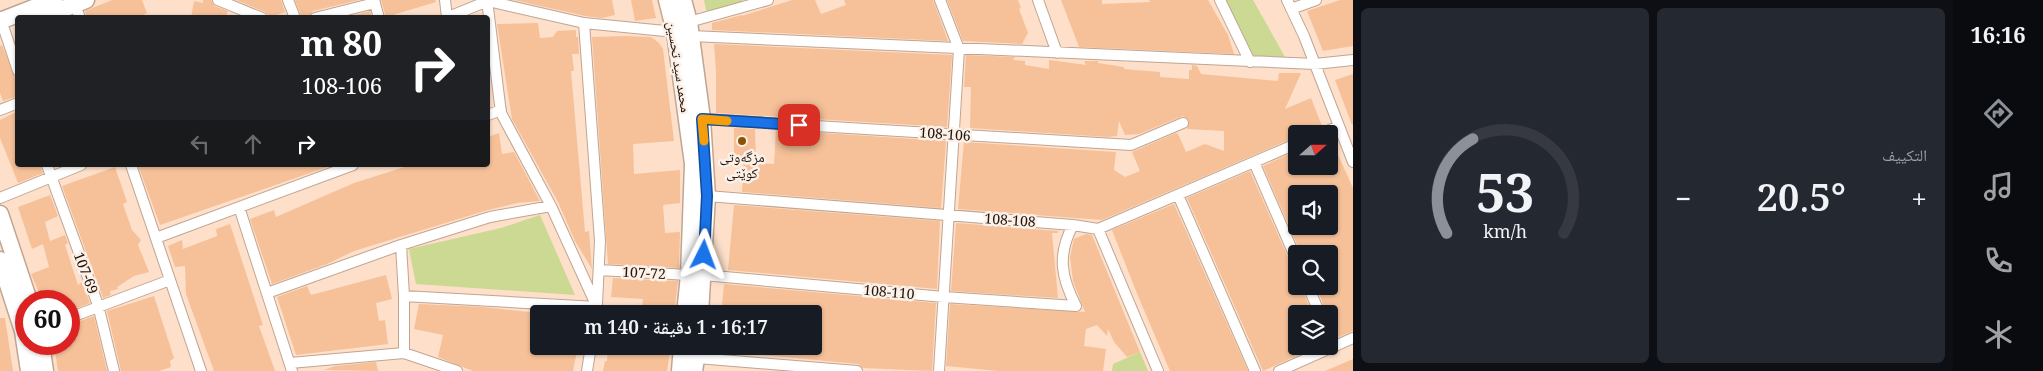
<!DOCTYPE html>
<html lang="ar">
<head>
<meta charset="utf-8">
<style>
  body { margin:0; font-family:Georgia,"Noto Naskh Arabic",serif; background:#242831; color:#f1f3f6; direction:rtl; height:100vh; display:flex; flex-direction:column; font-size:19px; white-space:nowrap }
  * { box-sizing:border-box; margin:0 }
  p { font-size:16px; color:#9ea1a6 }
  .icon { flex:none; width:28px; height:28px; fill:none; stroke:currentColor; stroke-width:2; stroke-linecap:round; stroke-linejoin:round }
  .map { position:relative; flex:1; overflow:hidden; direction:ltr }
  .sheet { display:flex; flex-direction:column; gap:8px; padding:8px; background:#0d0f14; width:600px }
  .sheet>* { flex:none }
  .top-card { position:absolute; left:15px; top:15px; width:475px; height:152px; border-radius:5px; box-shadow:0 1px 4px #0004; direction:rtl; background:#202124; color:#fff; overflow:hidden }
  .needle { width:32px; rotate:69deg }
  .controls { position:absolute; left:1288px; top:125px; display:grid; gap:10px }
  .controls a { display:grid; place-items:center; width:50px; height:50px; border-radius:5px; background:#171b24; box-shadow:0 1px 4px #0004; font-size:25px }
  .speed { position:absolute; left:15px; top:290px; display:flex; gap:10px; font-size:25px; font-weight:700; text-align:center }
  .speed>* { display:grid; place-content:center; width:65px; height:65px; border-radius:50%; background:#171b24; box-shadow:0 1px 4px #0004; line-height:1 }
  .speed .limit { border:8px solid #d22; background:#fff; color:#111 }
  .pin { position:absolute; display:grid; place-items:center; width:42px; height:42px; color:#fff; margin:-21px; border-radius:10px; box-shadow:0 2px 8px #0006 }
  .me { position:absolute; width:55px; margin:-28px; rotate:3deg; stroke-linejoin:round; filter:drop-shadow(0 0 4px #0008) }
  .turn { display:flex; align-items:center; gap:18px; height:105px; padding:0 25px; font-size:22px }
  .turn .icon { width:65px; height:65px; stroke-width:2.5 }
  .turn b { display:block; font-size:35px; line-height:42px }
  .lanes { display:flex; align-items:center; height:48px; padding:0 25px; background:#0003; justify-content:center; gap:25px; direction:ltr }
  .lanes .off { opacity:.35 }
  .big { font-size:38px; font-weight:600; line-height:1.1 }
  .sheet .tile { flex:1; display:flex; flex-direction:column; justify-content:center; gap:8px; min-width:0; padding:0 18px; border-radius:8px; background:#242831 }
  .sheet .dial { align-items:center; gap:0 }
  .dial svg { height:130px; overflow:visible; fill:none; stroke:#363941; stroke-width:7; stroke-linecap:round; text-anchor:middle }
  .dial text { fill:#f1f3f6; stroke:none }
  .heat { display:flex; justify-content:space-between; align-items:center; font-size:28px; direction:ltr }
  .sheet .tiles { flex:1; display:grid; gap:8px; grid-template-columns:repeat(2,1fr) }
  .trip { position:absolute; left:530px; top:305px; width:292px; height:50px; border-radius:5px; background:#171b24; box-shadow:0 1px 4px #0004; font-weight:600; line-height:50px; text-align:center; direction:rtl }
  main { display:flex; flex:1; min-height:0 }
  .tabs { display:flex; flex-direction:column; width:90px; justify-content:space-around; align-items:center; background:#090b0e; color:#9ea1a6 }
  .tabs .icon { width:35px; height:35px }
  .tabs .active { color:#8c9099 }
  .tabs b { font-size:22px; color:#f1f3f6 }
  .map>svg:first-child { display:block }
</style>
</head>
<body>
<main>
<nav class="tabs">
<b>16:16</b>
<svg class="icon active" aria-label="directions" viewBox="0 0 24 24"><path d="M12 3l9 9-9 9-9-9zM9 14v-3h6M13 9l2 2-2 2"/></svg>
<svg class="icon" aria-label="music" viewBox="0 0 24 24"><path d="M9 18V5l10-2v13"/><circle cx="6" cy="18" r="3"/><circle cx="16" cy="16" r="3"/></svg>
<svg class="icon" aria-label="phone" viewBox="0 0 24 24"><path d="M5 4h4l2 5-3 2q2 4 5 5l2-3 5 2v4C11 20 4 13 5 4z"/></svg>
<svg class="icon" aria-label="climate" viewBox="0 0 24 24"><path d="M12 3v18M4 7l16 10M4 17L20 7"/></svg>
</nav>
<section class="sheet">
<div class="tiles">
<div class="tile"><p>التكييف</p>
<div class="heat"><a>−</a><b class="big">20.5°</b><a>+</a></div>
</div>
<div class="tile dial"><svg viewBox="0 0 100 80">
<path d="M14 69A42 42 0 1 1 86 69"/>
<path d="M14 69A42 42 0 0 1 30 11" stroke="#8c9099"/>
<text x="50" y="56" font-size="32" font-weight="700">53</text>
<text x="50" y="72" font-size="11">km/h</text>
</svg></div>
</div>
</section>
<div class="map">
<svg width="1353" height="371" viewBox="0 0 1353 371">
  <rect width="100%" height="100%" fill="#fddfca"/>
  <path fill="#cbd993" d="M704,0H743L742,2L712,13L706,10Z
    M1226,0H1253L1285,57L1252,56Z
    M540,215L575,295L416,284L409,249L501,228Z
    M1140,352L1148,371H1112L1113,364Z"/>
  <path fill="#f6c199" fill-rule="evenodd" d="M112,0H142L147,13L136,18H87L85,11Z
    M203,0H211L215,6L228,11L225,18H191L194,1L203,3Z
    M236,0H281L285,12L271,17L265,12Z
    M295,0H359L313,11L308,18H302Z
    M381,0H435L436,2L386,17Z
    M514,0H612L615,15L602,18L585,16Z
    M631,0H652L656,18L635,21Z
    M792,0H815L821,14L846,5L844,0H933L948,41L712,30V23L742,15V16Z
    M947,0H1018L1021,8L1019,9L1028,33L1022,44L963,41Z
    M1061,0H1102V4L1150,2L1149,0H1208L1228,35L1234,54L1079,47Z
    M1340,0H1353V46L1323,51L1307,11Z
    M370,11L372,18H345Z
    M538,23L540,38L553,37L557,31L576,30V37H578L579,54H572L574,71H571L585,232L589,231L592,269L575,241L558,202L512,119L497,24Z
    M626,36L651,37L659,43L663,49L674,141L633,144L634,174L680,170V203L663,205L665,233L680,232L679,268L608,264L592,37Z
    M714,44L952,55L947,127L716,113V72Z
    M2,45L18,86V96L3,101L0,93V46Z
    M966,55L1015,57L1013,60L1025,61V65L1049,69V60L1086,65L1084,61H1098V63L1124,67V69L1160,72V77L1189,79V70H1192V65L1197,66L1201,74L1278,81L1279,73H1301L1285,109L1311,98L1322,126L1315,130L1313,133L1296,134V137L1102,220L958,209L964,142L1116,152L1114,170L1125,177L1140,171L1132,152L1176,133L1178,134L1186,152L1205,144L1224,151V131L1187,129L1189,121L1183,116L1139,134L1125,135L1119,121L1117,136L1108,137L970,128L971,87H964Z
    M1353,74V124L1352,125L1335,80Z
    M18,111V165H40L43,173L18,183L0,138V120Z
    M734,128L755,129L756,163L774,164L776,130L946,141L941,208L742,192L744,157L734,156Z
    M499,133L502,154L514,152L540,201L517,203L488,210L354,251L327,264L272,284L250,219L274,210L276,217L354,183L411,165H488V137Z
    M1330,137L1353,188V331L1338,337L1331,327L1329,314H1327L1316,286H1329V254H1301L1263,166L1296,151V166H1329ZM1296,194H1329V226H1296Z
    M138,165H333L160,225Z
    M115,167L127,202L123,204L132,230L141,240L138,245L149,272L134,276L117,287L118,289L110,291L111,295L103,298L62,186Z
    M1250,171L1290,262L1296,271V286H1301L1312,314H1296V346H1318L1263,371L1187,198Z
    M50,195L58,216L45,222L50,241L65,235L68,243L65,245L78,285L82,282L90,303L69,311V301H43L31,274L49,267L43,244L32,249L18,207Z
    M1174,204L1248,371H1170L1138,296L1112,230Z
    M734,205L940,221L937,289L728,270Z
    M956,223L1058,231V233H1052L1058,298L951,291Z
    M230,224L263,325L259,326L275,371H214L186,294L185,266L175,267L168,246L182,240L183,249L217,236L216,229Z
    M1086,234L1092,235L1140,352L1127,357L1114,342L1108,329L1107,336L1097,325L1086,329L1084,346L1106,349L1103,371H998L946,366L950,304L1085,312L1073,281L1070,257L1074,239Z
    M386,275L392,299L376,303L379,321L385,320L388,344L296,355L277,297L307,286L311,295Z
    M613,278L678,281L674,314H641L643,299L611,297Z
    M724,284L936,303L932,371L863,368L858,364L740,353L741,346H814V314H721Z
    M154,296L174,358L170,361L171,367L159,371H121L107,311Z
    M419,304L483,307L539,313V346H578L573,371H473L438,357L443,335L414,329Z
    M94,316L107,371H58L54,344H69V325Z
    M0,318H5L13,371H0Z
    M608,346H671L667,371H603L605,361H607Z
    M1353,359V371H1325Z
    M376,362L378,371L324,370L335,366Z"/>
  <g fill="none" stroke-linecap="round" stroke-linejoin="round">
    <defs>
      <path id="street" d="M218,0L262,18
        M288,0L295,18
        M374,0L379,18
        M445,0L447,17
        M1038,0L1057,53
        M1220,0L1250,62
        M1287,0L1304,36L1353,162
        M488,1L584,23L675,32
        M75,5L80,18
        M1291,9L1316,0
        M0,17L18,71
        M315,18L375,3
        M446,18L490,0
        M689,22L768,0
        M584,23L600,241L597,304
        M691,36L1315,64L1353,60
        M0,110L18,103
        M488,115L501,110
        M702,119L1131,145L1183,123
        M1320,134L1339,126
        M1254,162L1296,259
        M47,165L98,305L114,371
        M131,165L201,371
        M1178,195L1255,371
        M707,196L1073,225L1098,229L1296,144
        M0,198L81,165
        M239,207L292,371
        M1073,225C1057,255 1061,277 1076,306
        M1098,229L1158,371
        M156,238L353,165
        M401,245L404,296V353
        M599,270L689,275
        M703,275L944,297L1076,306
        M1308,286L1320,314
        M267,293L401,245L490,217L551,206
        M404,296L597,307L551,206L501,113L487,0
        M69,318L170,280
        M1329,333L1335,346
        M697,358L857,371
        M290,363L404,353L457,371
        M587,371L591,346
        M939,371L959,49L940,0
        M1279,371L1353,338"/>
      <path id="primary" d="M667,0L675,32L693,164L689,275L685,314
        M683,0L689,22L702,119L707,196L700,314
        M40,18L86,0
        M0,21L54,0
        M0,214L29,301
        M0,260L23,331L29,371
        M41,344L45,371
        M680,371L682,346
        M694,371L698,346"/>
    </defs>
    <use href="#street" stroke="#c1a591" stroke-width="12"/>
    <use href="#primary" stroke="#c1a591" stroke-width="19"/>
    <use href="#street" stroke="#fff" stroke-width="10"/>
    <use href="#primary" stroke="#fff" stroke-width="16"/>
  </g>
  <g fill="none" stroke-linecap="round" stroke-linejoin="round">
    <defs>
      <path id="route" d="M704,255L707,196L702,119L799,125"/>
    </defs>
    <use href="#route" stroke="#114b97" stroke-width="12"/>
    <use href="#route" stroke="#1a73e8" stroke-width="9"/>
    <path stroke="#f59e0b" stroke-width="9" d="M704,141L702,119L727,121"/>
  </g>
  <circle fill="#8a5405" stroke="#fcf0e7" stroke-width="2" cx="742" cy="141" r="5"/>
  <g text-anchor="middle" stroke-width="5" stroke-linejoin="round" paint-order="stroke">
    <g font-size="14" fill="#1f150e" stroke="#fcf0e7">
      <text transform="translate(679 67) rotate(81)" y="5">محمد سید تحسین</text>
      <text transform="translate(945 134) rotate(4)" y="5">108-106</text>
      <text transform="translate(1010 220) rotate(4)" y="5">108-108</text>
      <text transform="translate(86 273) rotate(69)" y="5">107-69</text>
      <text transform="translate(644 273) rotate(3)" y="5">107-72</text>
      <text transform="translate(889 292) rotate(5)" y="5">108-110</text>
    </g>
    <g font-size="14" fill="#1f150e" stroke="#fcf0e7">
      <text x="742" y="162">مزگەوتی<tspan x="742" dy="16">کوێتی</tspan></text>
    </g>
  </g>
</svg>
<div class="controls">
<a><svg class="needle" viewBox="-14 -14 28 28"><path d="M0-13l5 13h-10z" fill="#e53935"/><path d="M0 13l5-13h-10z" fill="#9ea1a6"/></svg></a>
<a><svg class="icon" aria-label="sound" viewBox="0 0 24 24"><path d="M4 9h4l5-4v14l-5-4H4zM17 9q2 3 0 6"/></svg></a>
<a><svg class="icon" aria-label="search" viewBox="0 0 24 24"><circle cx="10" cy="10" r="6"/><path d="M15 15l6 6"/></svg></a>
<a><svg class="icon" aria-label="layers" viewBox="0 0 24 24"><path d="M12 4l9 5-9 5-9-5zM3 14l9 5 9-5"/></svg></a>
</div>
<div class="speed"><div class="limit">60</div></div>
<div class="pin" style="left:799px;top:125px;background:#d93025"><svg class="icon" aria-label="arrive" viewBox="0 0 24 24"><path d="M6 21V4h12l-3 4 3 4H6"/></svg></div>
<svg class="me" style="left:704px;top:255px" viewBox="-20 -20 40 40"><path d="M0-17L14 15 0 8-14 15z" fill="#1a73e8" stroke="#fff" stroke-width="4"/></svg>
<div class="trip">16:17 · 1 دقيقة · 140 m</div>
<div class="top-card">
<div class="turn"><svg class="icon" aria-label="right" viewBox="0 0 24 24"><path d="M7 20v-9h11M14 6l5 5-5 5"/></svg><div><b>80 m</b>108-106</div></div>
<div class="lanes"><svg class="icon off" aria-label="left" viewBox="0 0 24 24"><path d="M17 20v-9H6M10 6l-5 5 5 5"/></svg><svg class="icon off" aria-label="ahead" viewBox="0 0 24 24"><path d="M12 20V5M6 11l6-6 6 6"/></svg><svg class="icon" aria-label="right" viewBox="0 0 24 24"><path d="M7 20v-9h11M14 6l5 5-5 5"/></svg></div>
</div>
</div>
</main>
</body>
</html>
